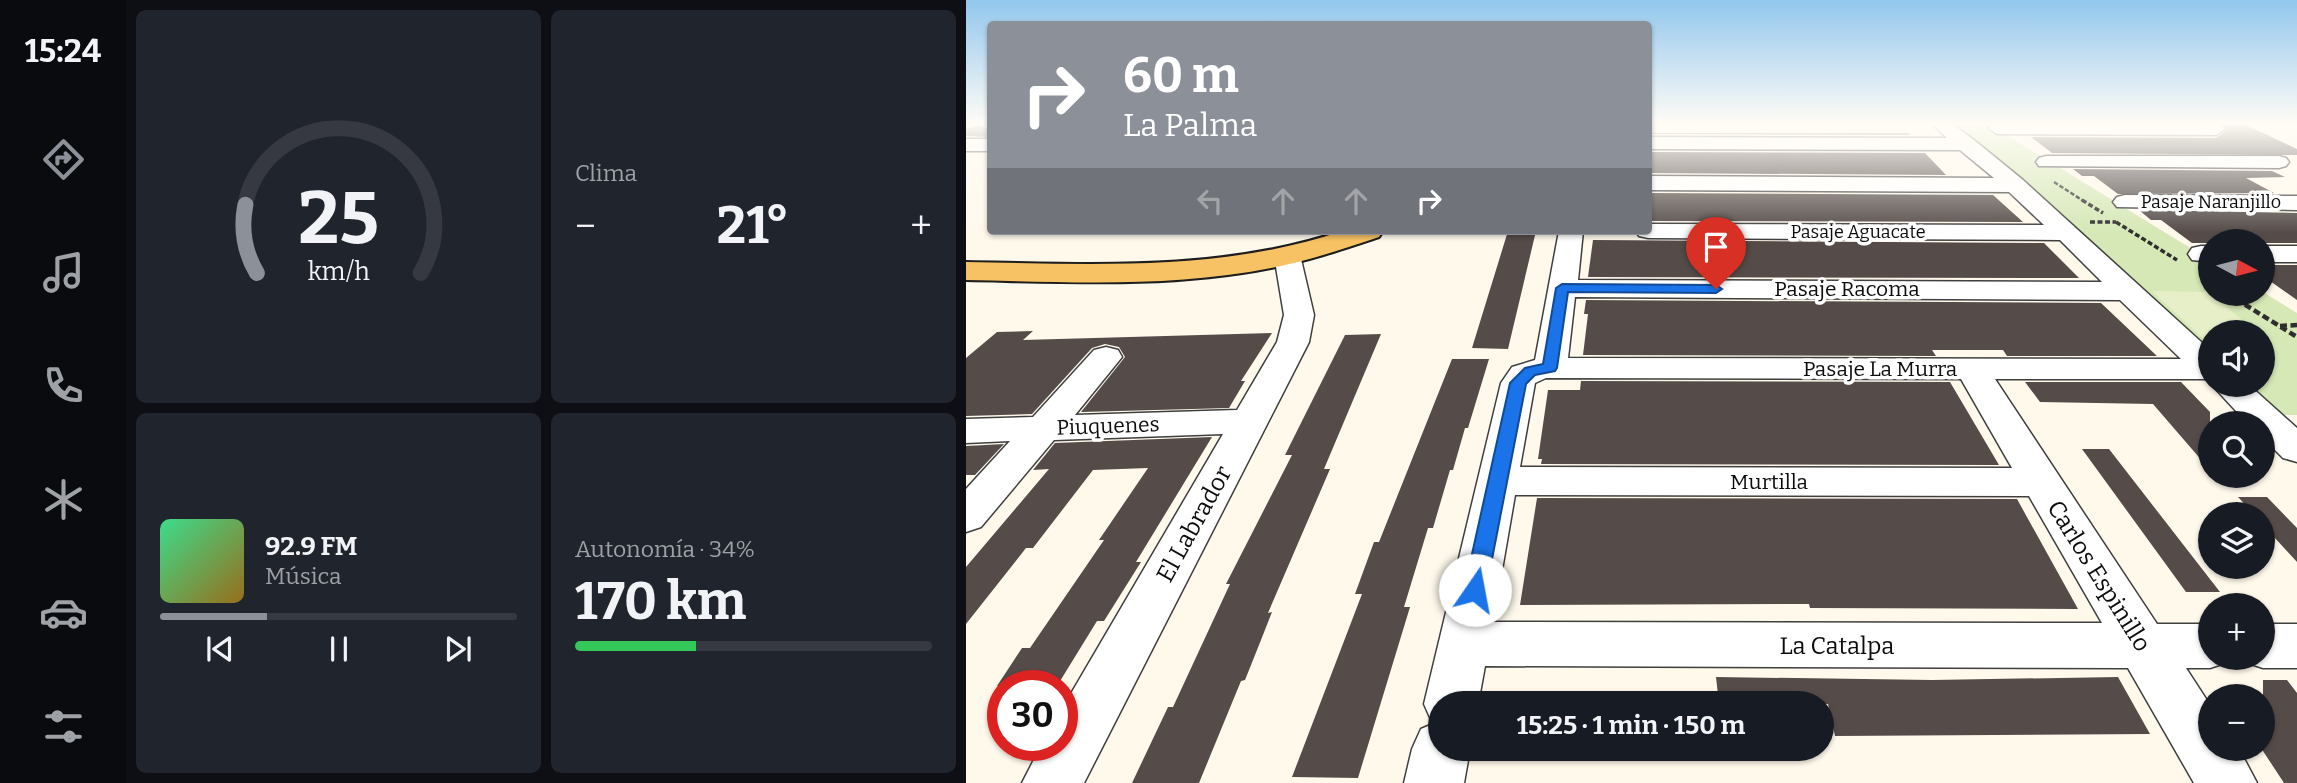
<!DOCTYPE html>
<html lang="es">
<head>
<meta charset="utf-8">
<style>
  body { margin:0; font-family:Bitter,serif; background:#20242c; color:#f1f3f6; height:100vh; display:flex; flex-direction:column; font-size:26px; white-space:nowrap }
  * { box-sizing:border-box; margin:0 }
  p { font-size:23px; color:#9ea1a6 }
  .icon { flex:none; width:38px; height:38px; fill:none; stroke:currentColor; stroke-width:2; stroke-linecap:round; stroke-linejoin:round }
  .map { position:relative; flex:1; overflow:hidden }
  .side { display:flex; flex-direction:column; gap:10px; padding:10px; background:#0d0f14; width:840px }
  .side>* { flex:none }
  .guide { position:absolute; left:21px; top:21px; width:665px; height:214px; border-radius:7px; box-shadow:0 2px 5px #0004; background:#8c9099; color:#fff; overflow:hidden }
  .needle { width:46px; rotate:97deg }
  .tools { position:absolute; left:1232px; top:229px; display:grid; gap:14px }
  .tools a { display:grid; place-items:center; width:77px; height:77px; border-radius:50%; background:#171b24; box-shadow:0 2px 5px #0004; font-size:35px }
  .speed { position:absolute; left:21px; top:670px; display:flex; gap:14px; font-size:35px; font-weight:700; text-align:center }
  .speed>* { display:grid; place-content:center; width:91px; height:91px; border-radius:50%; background:#171b24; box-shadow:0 2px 5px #0004; line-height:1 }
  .speed .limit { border:10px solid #d22; background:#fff; color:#111 }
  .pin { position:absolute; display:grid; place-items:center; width:60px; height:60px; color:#fff; margin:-72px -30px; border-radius:50% 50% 50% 0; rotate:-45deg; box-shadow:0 0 7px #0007 }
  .pin .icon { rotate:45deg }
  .me { position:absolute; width:77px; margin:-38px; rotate:12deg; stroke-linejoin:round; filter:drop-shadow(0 0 5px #0008) }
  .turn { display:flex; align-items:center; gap:24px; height:147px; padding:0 21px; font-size:32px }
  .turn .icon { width:91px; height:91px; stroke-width:2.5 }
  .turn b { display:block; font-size:49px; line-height:60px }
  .lanes { display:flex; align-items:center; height:66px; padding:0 21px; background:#0003; justify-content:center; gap:35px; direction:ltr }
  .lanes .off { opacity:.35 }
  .big { font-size:52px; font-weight:700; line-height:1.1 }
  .side .widget { flex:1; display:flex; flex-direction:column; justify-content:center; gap:10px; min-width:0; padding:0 24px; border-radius:10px; background:#20242c }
  .side .dial { align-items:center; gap:0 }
  .dial svg { height:182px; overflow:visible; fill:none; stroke:#363941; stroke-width:7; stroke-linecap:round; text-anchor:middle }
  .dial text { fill:#f1f3f6; stroke:none }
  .song { display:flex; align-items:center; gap:21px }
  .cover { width:84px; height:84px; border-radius:10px; background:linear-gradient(135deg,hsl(150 70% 55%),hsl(40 70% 35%)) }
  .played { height:7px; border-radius:4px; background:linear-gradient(90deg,#8c9099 30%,#363941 30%) }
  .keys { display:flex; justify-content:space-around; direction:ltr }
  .heat { display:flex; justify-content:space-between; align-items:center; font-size:38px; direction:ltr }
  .charge { height:10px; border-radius:5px; background:linear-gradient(90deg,#34c759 34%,#363941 0) }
  .side .tiles { flex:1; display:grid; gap:10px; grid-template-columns:repeat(2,1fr) }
  .trip { position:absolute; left:462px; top:691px; width:406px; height:70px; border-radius:35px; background:#171b24; box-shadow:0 2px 5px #0004; font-weight:700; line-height:70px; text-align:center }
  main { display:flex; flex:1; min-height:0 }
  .menu { display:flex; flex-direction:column; width:126px; justify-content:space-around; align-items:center; background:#090b0e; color:#9ea1a6 }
  .menu .icon { width:49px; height:49px }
  .menu .on { color:#8c9099 }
  .menu b { font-size:32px; color:#f1f3f6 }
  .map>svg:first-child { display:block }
</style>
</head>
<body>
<main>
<nav class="menu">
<b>15:24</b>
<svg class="icon on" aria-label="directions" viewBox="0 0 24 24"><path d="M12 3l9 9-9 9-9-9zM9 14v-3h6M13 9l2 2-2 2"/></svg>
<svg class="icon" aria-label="music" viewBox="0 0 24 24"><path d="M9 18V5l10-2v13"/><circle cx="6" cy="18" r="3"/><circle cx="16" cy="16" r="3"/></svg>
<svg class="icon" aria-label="phone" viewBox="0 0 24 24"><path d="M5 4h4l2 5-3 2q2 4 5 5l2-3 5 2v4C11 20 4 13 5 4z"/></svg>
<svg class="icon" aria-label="climate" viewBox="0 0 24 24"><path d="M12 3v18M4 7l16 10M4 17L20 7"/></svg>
<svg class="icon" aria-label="car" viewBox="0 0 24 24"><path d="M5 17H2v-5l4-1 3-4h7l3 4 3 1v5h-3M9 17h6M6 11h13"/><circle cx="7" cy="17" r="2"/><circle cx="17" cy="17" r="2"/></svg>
<svg class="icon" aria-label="filters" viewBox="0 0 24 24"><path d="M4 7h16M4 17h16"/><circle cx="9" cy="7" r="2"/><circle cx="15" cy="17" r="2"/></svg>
</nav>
<section class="side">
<div class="tiles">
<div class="widget dial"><svg viewBox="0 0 100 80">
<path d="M14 69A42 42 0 1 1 86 69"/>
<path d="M14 69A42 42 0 0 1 9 39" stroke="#8c9099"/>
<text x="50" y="56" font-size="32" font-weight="700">25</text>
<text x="50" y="72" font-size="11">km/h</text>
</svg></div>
<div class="widget"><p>Clima</p>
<div class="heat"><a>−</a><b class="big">21°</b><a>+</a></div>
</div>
<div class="widget">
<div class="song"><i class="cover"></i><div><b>92.9 FM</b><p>Música</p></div></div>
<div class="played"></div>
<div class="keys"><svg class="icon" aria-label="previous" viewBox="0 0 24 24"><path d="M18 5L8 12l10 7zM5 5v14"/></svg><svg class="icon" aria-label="pause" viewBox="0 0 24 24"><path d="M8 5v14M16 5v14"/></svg><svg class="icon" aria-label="next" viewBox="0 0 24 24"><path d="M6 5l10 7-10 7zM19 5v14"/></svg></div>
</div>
<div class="widget"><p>Autonomía · 34%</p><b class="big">170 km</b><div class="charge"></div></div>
</div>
</section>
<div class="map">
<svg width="1331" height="783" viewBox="0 0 1331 783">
  <rect width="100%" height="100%" fill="#fff9ec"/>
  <path fill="#d6e8b6" d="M984,123H1016L1032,130L1244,260V294L1297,292L1331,313V415H1310L1277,385H1297V332H1244V355L1033,162Z"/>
  <path fill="#e6efc8" d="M1186,291L1242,292L1291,332H1244L1243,344Z"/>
  <path fill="#554c49" d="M1255,123H1276L1331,149V155L1086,153L1065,137L1250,138L1261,130Z
    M11,125L24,129V137L0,136V129Z
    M682,133H942L944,135L682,134Z
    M682,152L959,153L980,175L682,173Z
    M1107,169L1306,171L1319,177L1280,178L1308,193L1152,194L1128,176H1116Z
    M682,193L1027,195L1057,222L682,221Z
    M1173,210L1331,213V243H1226L1195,220H1185Z
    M542,231H570L542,349L506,348Z
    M627,240L1078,243L1113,278L622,277Z
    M1297,265H1331V300L1297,276Z
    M620,300L1135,303L1191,356H1041L1037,350H966L970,356L617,355L622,314H618Z
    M67,331L57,340L306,333L275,381H279L263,408L115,412L159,357L153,347L139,344L126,348L66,414L0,416V358L31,332Z
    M415,334L358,469H364L302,613L306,612L293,645L279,680L275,681L233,783H166L202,707H207L264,584H260L326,455H319L379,335Z
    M486,359H523L502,428H499L487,470H484L467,528H462L438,607H444L392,778L326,777L396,594H389L408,542H413Z
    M615,381L984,382L1033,465L575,464L576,459H572L582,390H614Z
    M1059,382H1215L1244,412V470L1187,404L1074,402Z
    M246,437L170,562H175L138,621H131L91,686H31L56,648H64L138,540H133L182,468L127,470L67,548H60L0,624V567L83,469L67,470L89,443Z
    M38,444L9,475H0V446Z
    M1116,449H1143L1254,592H1220Z
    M1272,497H1301L1331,528V562L1297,525V514H1288Z
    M571,498L1051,499L1112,609L844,608L843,604L554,605Z
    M750,677L966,680L1152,677L1184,734L869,736L862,704H753Z
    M1297,680H1321L1331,693V783H1318L1297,751Z"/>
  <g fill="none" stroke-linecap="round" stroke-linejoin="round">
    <defs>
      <path id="minor" d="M965,123H985L1008,140L1057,180L1244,350V379H1029L1191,624H1244V658H1264L1262,662L1244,668H1220L1244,705V749H1273L1291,783H1228L1162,668L519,666L512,704H474V749H504L498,783H438L446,749L455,729L469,723L466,722L458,704L535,383L546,367L569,360L593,231H617L612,280L1136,282L1094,240L682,238L673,236L670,231H682V224L1078,225L1043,192L682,190V176L1028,178L994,150L682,149V137L981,138ZM609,297L1154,300L1215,359L602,358ZM580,378L995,379L1046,468L554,467L569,383ZM549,495L1063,496L1136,623L527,622Z
        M1029,123H1250L1259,129L1250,135L1031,134L1022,128Z
        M0,139H24V151H0Z
        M1080,156H1313L1320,158L1323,162L1320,166L1313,168L1073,166L1070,162L1073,158Z
        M1159,195L1331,196V210L1151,207L1147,202L1151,197Z
        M1235,246H1244V262L1226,260L1222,254L1226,248Z
        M1297,246H1331V262H1297Z
        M321,247L330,249L334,255L348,315L343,342L118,783H56L75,746H96V709L257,434L88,440L15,527L0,532V489L44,441L0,443V419L67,417L128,350L140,347L152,350L156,357L109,415L271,410L311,342L318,315L308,255L312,249Z
        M1246,385H1283L1331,428V462L1317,458L1297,438V424H1282Z
        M1297,624H1331V668H1297L1279,662L1277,658H1297Z"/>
      <path id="major" d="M376,231H417L413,237C377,249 342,261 305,268C205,288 101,282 0,280V262C126,264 255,272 376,231Z"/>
    </defs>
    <use href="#minor" stroke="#3f3f3f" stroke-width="3"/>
    <use href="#major" stroke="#1d1d1d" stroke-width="4"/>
    <path stroke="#2e2e2e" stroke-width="2.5" stroke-dasharray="4.5 2" stroke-linecap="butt" d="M1088,182L1119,202"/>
    <path stroke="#2e2e2e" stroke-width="3.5" stroke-dasharray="5 2.5" stroke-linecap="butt" d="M1116,200L1137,213
      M1124,222H1150
      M1150,222L1211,260
      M1236,276L1244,282
      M1263,294L1273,300"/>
    <path stroke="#2e2e2e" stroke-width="4.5" stroke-dasharray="7 3.5" stroke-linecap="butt" d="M1270,299L1331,337
      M1314,326L1331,325"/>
    <use href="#minor" fill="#fff" fill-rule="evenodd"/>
    <use href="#major" fill="#f6c264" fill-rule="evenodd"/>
  </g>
  <linearGradient id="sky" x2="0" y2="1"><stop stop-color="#92c7ed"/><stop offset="0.53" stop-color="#fffcf6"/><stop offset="1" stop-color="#fffcf6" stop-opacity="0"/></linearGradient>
  <rect width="1331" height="233" fill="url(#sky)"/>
  <path fill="#1a73e8" stroke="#114b97" stroke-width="2" d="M596,284L750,285L756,289L750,293L602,292L591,368L589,371L569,375L560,384L520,590L516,596L509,599L501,596L498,590L544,383L559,368L577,364L590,288Z"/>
  <g text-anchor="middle" stroke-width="7" stroke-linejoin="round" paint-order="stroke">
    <g font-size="18" fill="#0c0c0c" stroke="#fff">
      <text x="1245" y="208">Pasaje Naranjillo</text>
      <text x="892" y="238">Pasaje Aguacate</text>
    </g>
    <g font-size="21" fill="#0c0c0c" stroke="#fff">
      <text x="881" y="296">Pasaje Racoma</text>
      <text x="914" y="376">Pasaje La Murra</text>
      <text transform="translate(142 426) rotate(-2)" y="7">Piuquenes</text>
      <text x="803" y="489">Murtilla</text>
    </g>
    <g font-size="24" fill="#0c0c0c" stroke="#fff">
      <text transform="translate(228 524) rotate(-61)" y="8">El Labrador</text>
      <text transform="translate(1133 576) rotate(58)" y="8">Carlos Espinillo</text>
      <text x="871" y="654">La Catalpa</text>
    </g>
  </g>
</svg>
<div class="tools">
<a><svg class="needle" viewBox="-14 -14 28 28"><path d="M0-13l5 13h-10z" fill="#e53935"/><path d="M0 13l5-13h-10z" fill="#9ea1a6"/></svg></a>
<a><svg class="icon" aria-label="sound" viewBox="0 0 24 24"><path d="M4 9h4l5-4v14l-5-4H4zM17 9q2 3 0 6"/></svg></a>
<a><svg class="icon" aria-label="search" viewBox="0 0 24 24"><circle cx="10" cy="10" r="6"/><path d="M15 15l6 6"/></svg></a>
<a><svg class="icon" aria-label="layers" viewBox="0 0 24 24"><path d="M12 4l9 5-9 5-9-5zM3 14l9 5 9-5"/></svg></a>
<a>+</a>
<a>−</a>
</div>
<div class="speed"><div class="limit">30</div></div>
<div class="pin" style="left:750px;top:289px;background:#d93025"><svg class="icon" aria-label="arrive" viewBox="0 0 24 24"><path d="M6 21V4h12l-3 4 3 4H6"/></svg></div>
<svg class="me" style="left:509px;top:590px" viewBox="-20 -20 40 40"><circle r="19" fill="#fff"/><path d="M0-13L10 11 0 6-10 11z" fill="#1a73e8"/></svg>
<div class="trip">15:25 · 1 min · 150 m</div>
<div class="guide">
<div class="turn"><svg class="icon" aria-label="right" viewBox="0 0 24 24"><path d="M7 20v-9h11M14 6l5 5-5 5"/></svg><div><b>60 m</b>La Palma</div></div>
<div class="lanes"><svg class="icon off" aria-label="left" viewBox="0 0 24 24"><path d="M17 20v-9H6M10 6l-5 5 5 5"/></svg><svg class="icon off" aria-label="ahead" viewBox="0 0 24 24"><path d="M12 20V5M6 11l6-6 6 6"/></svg><svg class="icon off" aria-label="ahead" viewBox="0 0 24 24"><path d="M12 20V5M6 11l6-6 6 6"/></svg><svg class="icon" aria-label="right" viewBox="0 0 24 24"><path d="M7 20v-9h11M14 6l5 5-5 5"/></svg></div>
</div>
</div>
</main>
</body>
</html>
